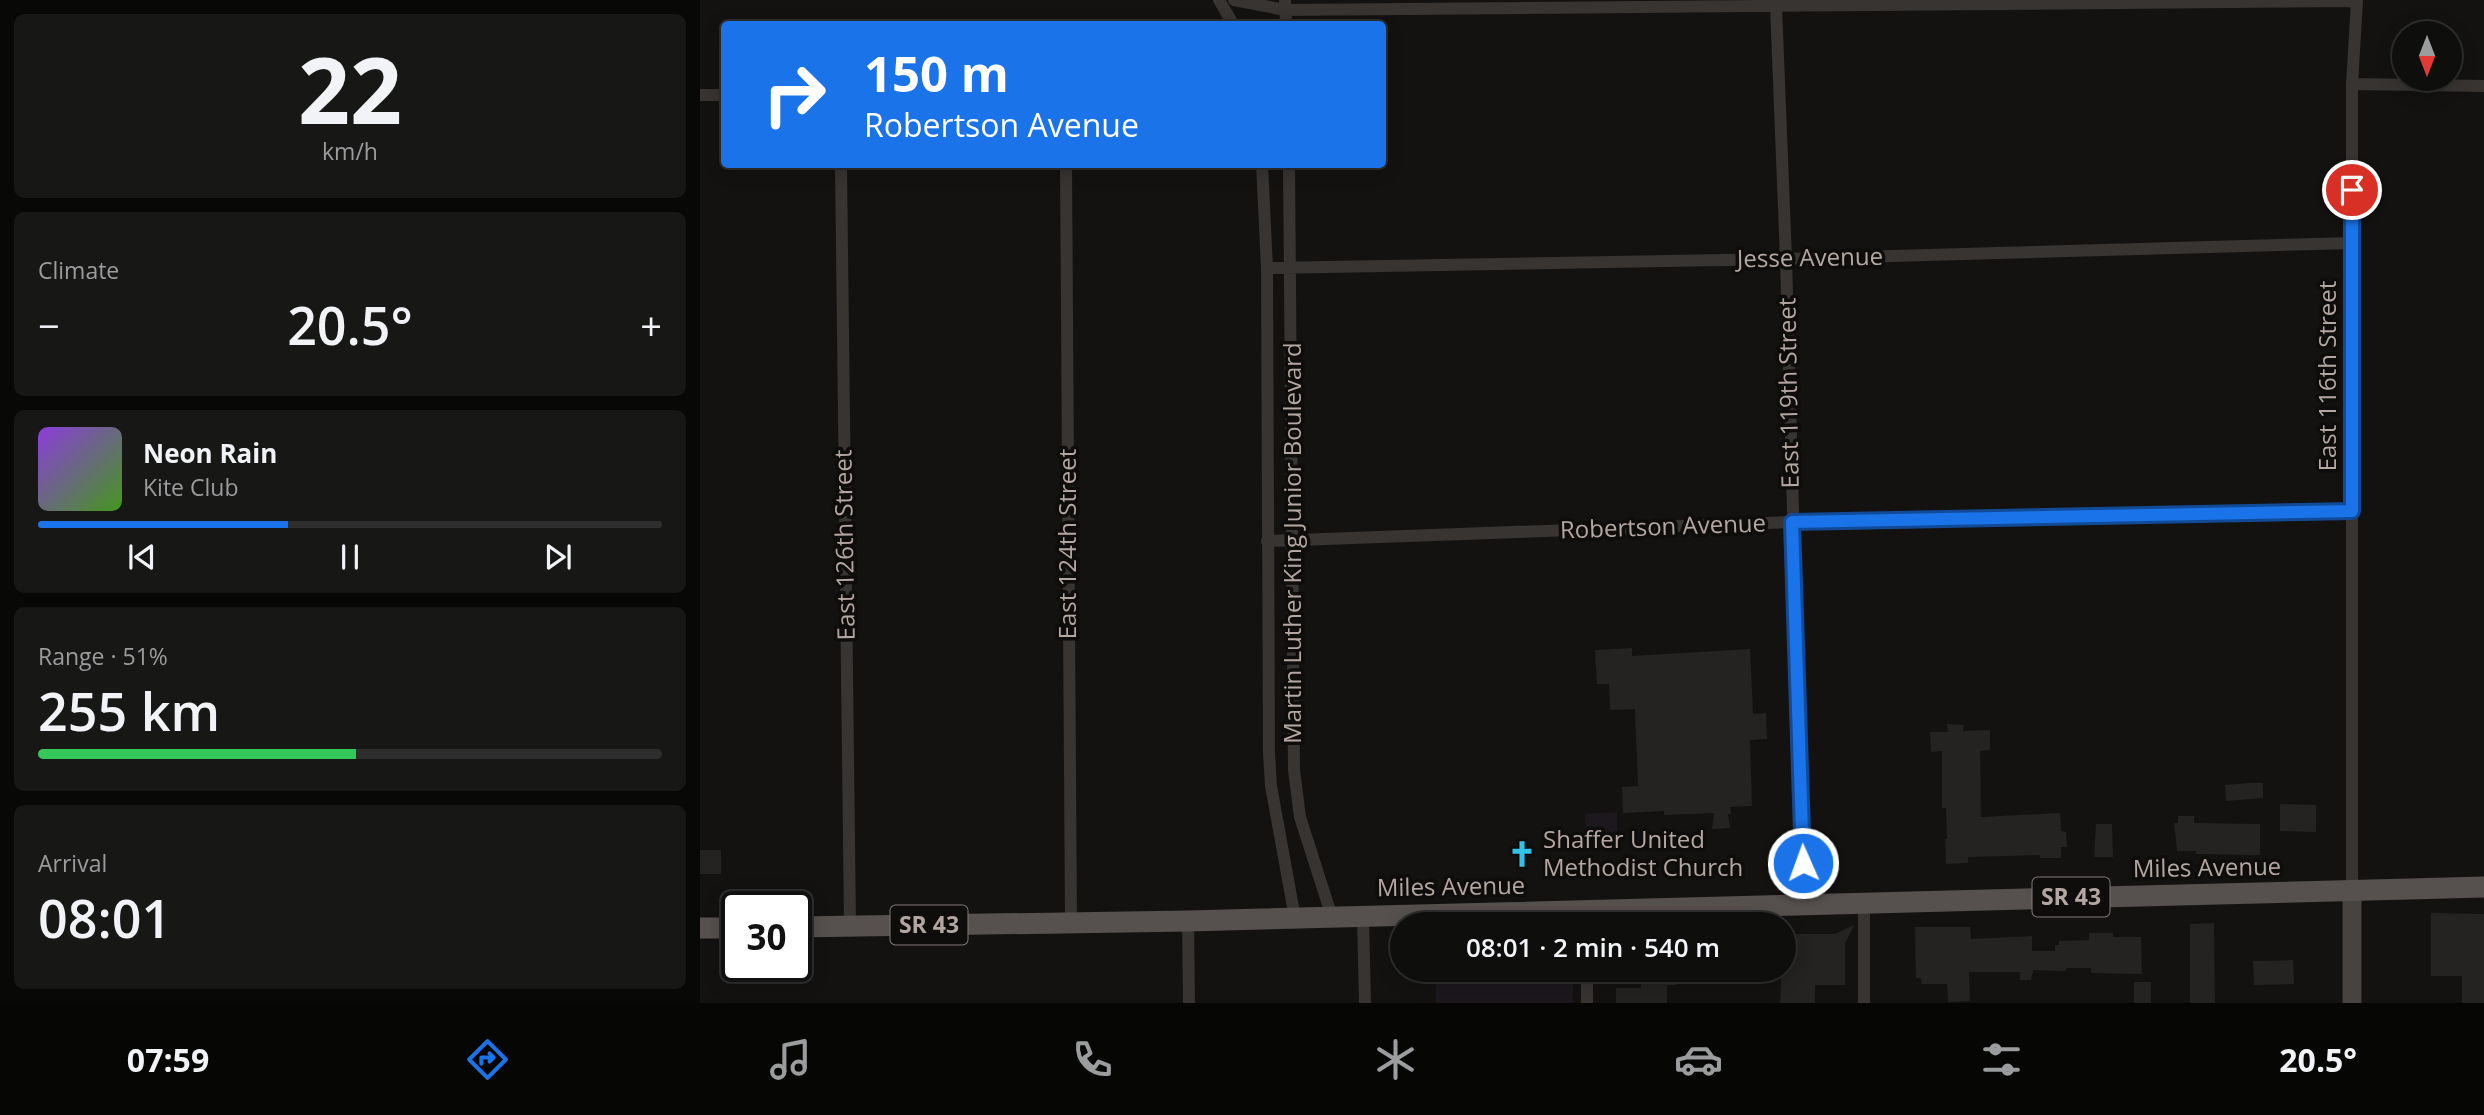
<!DOCTYPE html>
<html lang="en">
<head>
<meta charset="utf-8">
<style>
  body { margin:0; font-family:"Open Sans",sans-serif; background:#171716; color:#f1f3f6; height:100vh; display:flex; flex-direction:column; font-size:26px; white-space:nowrap }
  * { box-sizing:border-box; margin:0 }
  p { font-size:23px; color:#9b9c9d }
  .icon { flex:none; width:38px; height:38px; fill:none; stroke:currentColor; stroke-width:2; stroke-linecap:round; stroke-linejoin:round }
  .map { position:relative; flex:1; overflow:hidden }
  .details { display:flex; flex-direction:column; gap:14px; padding:14px; background:#080807; width:700px }
  .details>* { flex:none }
  .banner { position:absolute; left:21px; top:21px; width:665px; height:147px; border-radius:7px; box-shadow:0 4px 18px #0003,0 0 0 2px #2e2e2e; background:#1a73e8; color:#fff; overflow:hidden }
  .needle { width:46px; rotate:180deg }
  .fabs { position:absolute; left:1692px; top:21px; display:grid; gap:14px }
  .fabs a { display:grid; place-items:center; width:70px; height:70px; border-radius:50%; background:#0e0e0d; box-shadow:0 4px 18px #0003,0 0 0 2px #2e2e2e; font-size:35px }
  .speed { position:absolute; left:21px; top:891px; display:flex; gap:14px; font-size:35px; font-weight:700; text-align:center }
  .speed>* { display:grid; place-content:center; width:91px; height:91px; border-radius:50%; background:#0e0e0d; box-shadow:0 4px 18px #0003,0 0 0 2px #2e2e2e; line-height:1 }
  .speed .limit { border:4px solid #111; border-radius:10px; background:#fff; color:#111 }
  .pin { position:absolute; display:grid; place-items:center; width:60px; height:60px; color:#fff; margin:-30px; border:4px solid #fff; border-radius:50%; box-shadow:0 2px 7px #0007 }
  .me { position:absolute; width:77px; margin:-38px; rotate:358deg; stroke-linejoin:round; filter:drop-shadow(0 0 5px #0008) }
  .turn { display:flex; align-items:center; gap:24px; height:147px; padding:0 28px; font-size:32px }
  .turn .icon { width:91px; height:91px; stroke-width:2.5 }
  .turn b { display:block; font-size:49px; line-height:60px }
  .big { font-size:52px; font-weight:600; line-height:1.1 }
  .details .widget { flex:1; display:flex; flex-direction:column; justify-content:center; gap:10px; min-width:0; padding:0 24px; border-radius:10px; background:#171716 }
  .details .dial { align-items:center; gap:0 }
  .dial b { font-size:91px; line-height:1 }
  .song { display:flex; align-items:center; gap:21px }
  .cover { width:84px; height:84px; border-radius:10px; background:linear-gradient(135deg,hsl(270 70% 55%),hsl(100 70% 35%)) }
  .played { height:7px; border-radius:4px; background:linear-gradient(90deg,#1a73e8 40%,#2e2e2e 40%) }
  .keys { display:flex; justify-content:space-around; direction:ltr }
  .heat { display:flex; justify-content:space-between; align-items:center; font-size:38px; direction:ltr }
  .charge { height:10px; border-radius:5px; background:linear-gradient(90deg,#34c759 51%,#2e2e2e 0) }
  .trip { position:absolute; left:690px; top:912px; width:406px; height:70px; border-radius:35px; background:#0e0e0d; box-shadow:0 4px 18px #0003,0 0 0 2px #2e2e2e; font-weight:600; line-height:70px; text-align:center }
  .menu { display:flex; height:112px; justify-content:space-around; align-items:center; background:#060605; color:#9b9c9d }
  .menu .icon { width:49px; height:49px }
  .menu .selected { color:#1a73e8 }
  .menu b { font-size:32px; color:#f1f3f6 }
  main { display:flex; flex:1; min-height:0 }
  .map>svg:first-child { display:block }
</style>
</head>
<body>
<main>
<section class="details">
<div class="widget dial"><b>22</b><p>km/h</p></div>
<div class="widget"><p>Climate</p>
<div class="heat"><a>−</a><b class="big">20.5°</b><a>+</a></div>
</div>
<div class="widget">
<div class="song"><i class="cover"></i><div><b>Neon Rain</b><p>Kite Club</p></div></div>
<div class="played"></div>
<div class="keys"><svg class="icon" aria-label="previous" viewBox="0 0 24 24"><path d="M18 5L8 12l10 7zM5 5v14"/></svg><svg class="icon" aria-label="pause" viewBox="0 0 24 24"><path d="M8 5v14M16 5v14"/></svg><svg class="icon" aria-label="next" viewBox="0 0 24 24"><path d="M6 5l10 7-10 7zM19 5v14"/></svg></div>
</div>
<div class="widget"><p>Range · 51%</p><b class="big">255 km</b><div class="charge"></div></div>
<div class="widget"><p>Arrival</p><b class="big">08:01</b></div>
</section>
<div class="map">
<svg width="1784" height="1003" viewBox="0 0 1784 1003">
  <rect width="100%" height="100%" fill="#131211"/>
  <path fill="#1c181d" d="M917,812L918,844L886,845L885,814Z
    M736,970H873V1003H736Z"/>
  <path fill="#242321" d="M932,648V656L1050,649L1053,714L1066,713L1067,739L1050,740L1052,806L1030,807L1031,814H1028L1030,828L1012,829L1014,813L964,815V811L923,813L922,787L938,786L935,709L910,710L909,684H897L895,650Z
    M1247,724L1264,725L1263,731L1290,730V750L1280,751L1281,817L1360,813L1361,831L1366,832L1367,847H1361V858H1340V855L1268,857V863L1246,864L1245,839H1247L1246,808H1242V751L1231,752L1230,732H1248Z
    M1548,783H1563V798L1526,801L1525,785Z
    M1580,804L1616,805V832L1580,831Z
    M1478,816H1494V823L1560,824V855L1496,854V851H1477L1474,823H1478Z
    M1396,824H1412L1413,857H1394Z
    M0,850H21V874H0Z
    M1731,913L1784,914V1003H1762V976H1731Z
    M1514,923L1515,1003H1490V924Z
    M1154,925L1145,944V985H1115V1003H1080L1083,934H1135Z
    M1215,927H1270L1271,939L1332,936V951H1355V945H1359V941L1389,940V933H1413V937H1441L1442,974L1391,973V968H1367L1365,971L1333,970L1331,980H1320V972H1269L1270,1001L1248,1002L1247,984H1222L1221,978H1216Z
    M1593,960L1594,984L1554,985L1553,961Z
    M941,970H976V985H967V1003H916V988H941Z
    M1434,982H1451V1003H1434Z"/>
  <g fill="none" stroke-linecap="round" stroke-linejoin="round">
    <path stroke="#373432" stroke-width="12" d="M519,0L533,24
      M534,0L585,10L1657,1L1652,84V892
      M585,0L586,24
      M1076,6L1086,259L1104,906
      M1652,84L1784,86
      M0,95H24
      M141,164L150,926
      M366,164L371,923
      M562,164L567,268L569,753L571,786L595,918
      M589,164L594,770L600,817L632,917
      M567,268L1086,259L1652,243
      M567,541L1092,522L1652,511
      M1164,904V1003
      M663,916L665,1003
      M488,921L489,1003
      M887,970V1003"/>
    <path stroke="#474341" stroke-width="19" d="M1652,892V1003"/>
    <path stroke="#56514f" stroke-width="21" d="M96,927L488,921L1784,887
      M0,928H37"/>
  </g>
  <g fill="none" stroke-linecap="round" stroke-linejoin="round">
    <defs>
      <path id="route" d="M1103,863L1092,522L1652,511V190"/>
    </defs>
    <use href="#route" stroke="#114b97" stroke-width="18"/>
    <use href="#route" stroke="#1a73e8" stroke-width="12"/>
  </g>
  <defs>
    <symbol id="church-bare" viewBox="-9 -9 18 18"><path d="M-1.2-6h2.4v3.5h3.3v2.4h-3.3V6h-2.4V-.1h-3.3v-2.4h3.3Z" fill="#33c1e9" stroke="#0e0d0c" stroke-width="2.5" paint-order="stroke"/></symbol>
  </defs>
  <g fill-rule="evenodd">
    <use href="#church-bare" x="803" y="835" width="38" height="38"/>
  </g>
  <g text-anchor="middle" stroke-width="7" stroke-linejoin="round" paint-order="stroke">
    <g fill="#0e0d0c" stroke="#827976" stroke-width="2">
      <rect x="1332.5" y="877.5" width="77" height="39" rx="5"/>
      <rect x="190.5" y="905.5" width="77" height="39" rx="5"/>
    </g>
    <g font-size="23" font-weight="bold" fill="#b3a7a3">
      <text x="1371" y="905">SR 43</text>
      <text x="229" y="933">SR 43</text>
    </g>
    <g font-size="24" fill="#b3a7a3" stroke="#0e0d0c">
      <text transform="translate(1110 258) rotate(-1)" y="8">Jesse Avenue</text>
      <text transform="translate(1628 376) rotate(-90)" y="8">East 116th Street</text>
      <text transform="translate(1089 393) rotate(-91)" y="8">East 119th Street</text>
      <text transform="translate(963 527) rotate(-2)" y="8">Robertson Avenue</text>
      <text transform="translate(593 543) rotate(-90)" y="8">Martin Luther King Junior Boulevard</text>
      <text transform="translate(368 544) rotate(-90)" y="8">East 124th Street</text>
      <text transform="translate(145 545) rotate(-91)" y="8">East 126th Street</text>
      <text transform="translate(1507 868) rotate(-1)" y="8">Miles Avenue</text>
      <text transform="translate(751 887) rotate(-1)" y="8">Miles Avenue</text>
    </g>
    <g font-size="24" fill="#b3a7a3" stroke="#0e0d0c" text-anchor="start">
      <text x="843" y="848">Shaffer United<tspan x="843" dy="28">Methodist Church</tspan></text>
    </g>
  </g>
</svg>
<div class="fabs">
<a><svg class="needle" viewBox="-14 -14 28 28"><path d="M0-13l5 13h-10z" fill="#e53935"/><path d="M0 13l5-13h-10z" fill="#9b9c9d"/></svg></a>
</div>
<div class="speed"><div class="limit">30</div></div>
<div class="pin" style="left:1652px;top:190px;background:#d93025"><svg class="icon" aria-label="arrive" viewBox="0 0 24 24"><path d="M6 21V4h12l-3 4 3 4H6"/></svg></div>
<svg class="me" style="left:1103px;top:863px" viewBox="-20 -20 40 40"><circle r="17" fill="#1a73e8" stroke="#fff" stroke-width="3"/><path d="M0-11L8 9 0 5-8 9z" fill="#fff"/></svg>
<div class="trip">08:01 · 2 min · 540 m</div>
<div class="banner">
<div class="turn"><svg class="icon" aria-label="right" viewBox="0 0 24 24"><path d="M7 20v-9h11M14 6l5 5-5 5"/></svg><div><b>150 m</b>Robertson Avenue</div></div>
</div>
</div>
</main>
<nav class="menu">
<b>07:59</b>
<svg class="icon selected" aria-label="directions" viewBox="0 0 24 24"><path d="M12 3l9 9-9 9-9-9zM9 14v-3h6M13 9l2 2-2 2"/></svg>
<svg class="icon" aria-label="music" viewBox="0 0 24 24"><path d="M9 18V5l10-2v13"/><circle cx="6" cy="18" r="3"/><circle cx="16" cy="16" r="3"/></svg>
<svg class="icon" aria-label="phone" viewBox="0 0 24 24"><path d="M5 4h4l2 5-3 2q2 4 5 5l2-3 5 2v4C11 20 4 13 5 4z"/></svg>
<svg class="icon" aria-label="climate" viewBox="0 0 24 24"><path d="M12 3v18M4 7l16 10M4 17L20 7"/></svg>
<svg class="icon" aria-label="car" viewBox="0 0 24 24"><path d="M5 17H2v-5l4-1 3-4h7l3 4 3 1v5h-3M9 17h6M6 11h13"/><circle cx="7" cy="17" r="2"/><circle cx="17" cy="17" r="2"/></svg>
<svg class="icon" aria-label="filters" viewBox="0 0 24 24"><path d="M4 7h16M4 17h16"/><circle cx="9" cy="7" r="2"/><circle cx="15" cy="17" r="2"/></svg>
<b>20.5°</b>
</nav>
</body>
</html>
